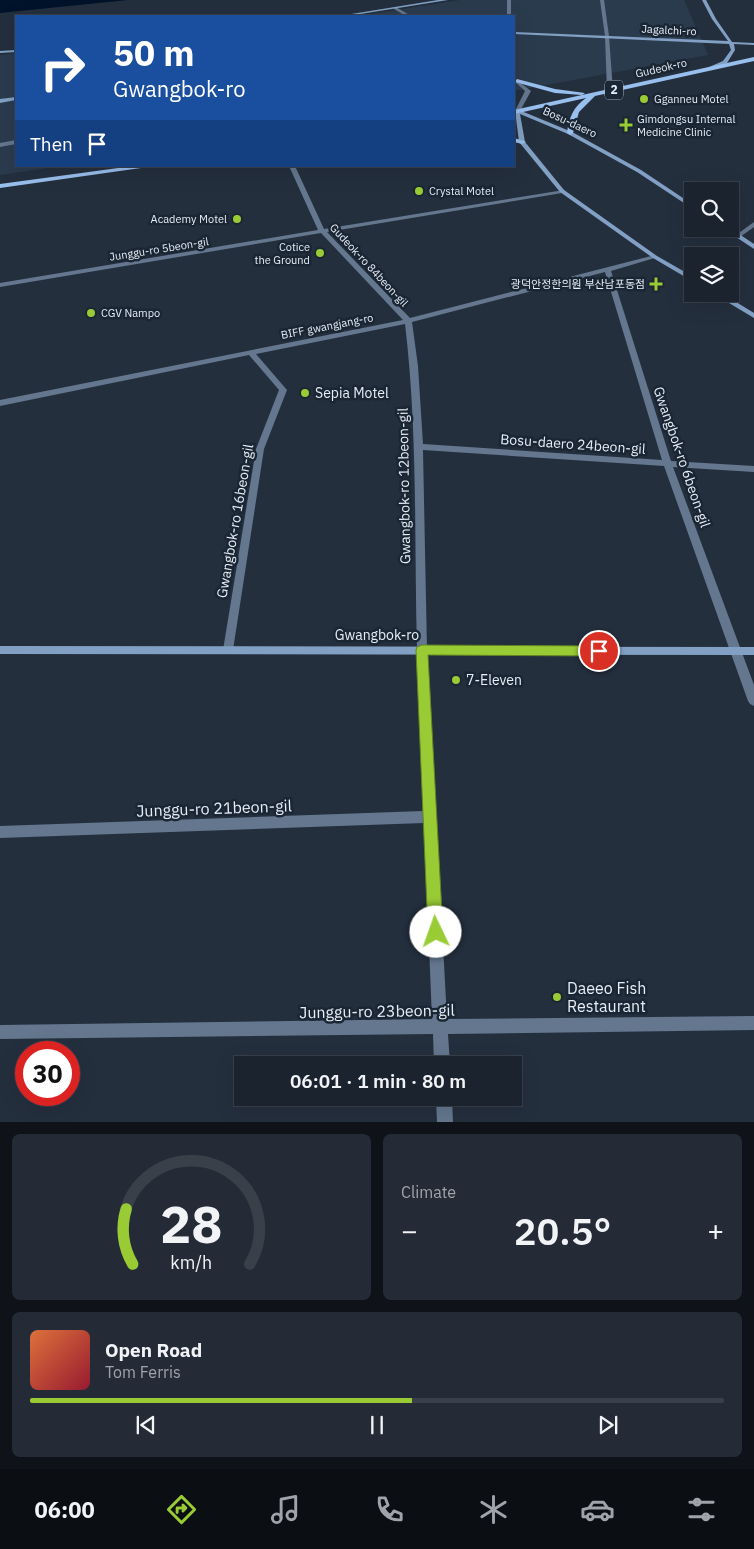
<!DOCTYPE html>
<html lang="en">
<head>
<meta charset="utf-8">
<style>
  body { margin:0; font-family:"IBM Plex Sans","Noto Sans KR",sans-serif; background:#242b36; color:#f1f3f6; height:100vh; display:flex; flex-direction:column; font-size:19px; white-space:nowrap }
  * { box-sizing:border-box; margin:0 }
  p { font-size:16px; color:#a0a4aa }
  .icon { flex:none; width:28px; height:28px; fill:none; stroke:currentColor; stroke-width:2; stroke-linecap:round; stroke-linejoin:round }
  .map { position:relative; height:1122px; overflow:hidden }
  .side { display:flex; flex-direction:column; gap:12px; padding:12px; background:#0f1319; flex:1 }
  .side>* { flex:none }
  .top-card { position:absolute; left:15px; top:15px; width:500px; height:152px; border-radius:0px; box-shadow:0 5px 20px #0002,0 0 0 1px #39404a; background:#1a4fa0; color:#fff; overflow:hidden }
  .fabs { position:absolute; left:684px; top:182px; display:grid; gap:10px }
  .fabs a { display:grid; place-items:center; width:55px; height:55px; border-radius:0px; background:#1b232e; box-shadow:0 5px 20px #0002,0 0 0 1px #39404a; font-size:25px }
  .speed { position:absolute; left:15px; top:1041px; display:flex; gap:10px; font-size:25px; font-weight:700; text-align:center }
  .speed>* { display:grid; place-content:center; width:65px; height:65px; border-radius:50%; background:#1b232e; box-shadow:0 5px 20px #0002,0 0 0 1px #39404a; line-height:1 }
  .speed .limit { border:8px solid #d22; background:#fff; color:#111 }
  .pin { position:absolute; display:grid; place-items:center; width:42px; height:42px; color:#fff; margin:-21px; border:2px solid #fff; border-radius:50%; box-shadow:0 1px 5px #0007 }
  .me { position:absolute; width:55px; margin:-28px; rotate:357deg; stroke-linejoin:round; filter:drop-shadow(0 0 4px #0008) }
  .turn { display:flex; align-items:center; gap:18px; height:105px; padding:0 15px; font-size:22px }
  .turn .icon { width:65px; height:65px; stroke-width:2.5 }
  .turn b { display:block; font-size:35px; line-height:42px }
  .then { display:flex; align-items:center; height:48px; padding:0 15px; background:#0003; gap:10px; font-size:19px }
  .big { font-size:38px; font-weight:600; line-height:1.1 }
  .side .card { flex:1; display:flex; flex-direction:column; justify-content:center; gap:8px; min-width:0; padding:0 18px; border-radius:8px; background:#242b36 }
  .side .dial { align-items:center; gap:0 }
  .dial svg { height:130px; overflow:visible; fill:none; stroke:#39404a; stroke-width:7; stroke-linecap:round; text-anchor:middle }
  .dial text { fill:#f1f3f6; stroke:none }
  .song { display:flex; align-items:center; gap:15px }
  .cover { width:60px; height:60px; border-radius:8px; background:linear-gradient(135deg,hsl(20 70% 55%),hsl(350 70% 35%)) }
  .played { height:5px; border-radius:2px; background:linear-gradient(90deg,#99cb35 55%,#39404a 55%) }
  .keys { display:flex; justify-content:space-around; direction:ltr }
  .heat { display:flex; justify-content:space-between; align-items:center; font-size:28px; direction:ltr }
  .side .tiles { flex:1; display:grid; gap:12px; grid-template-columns:1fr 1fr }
  .card:last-child { grid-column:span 2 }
  .trip { position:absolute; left:234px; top:1056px; width:288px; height:50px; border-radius:0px; background:#1b232e; box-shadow:0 5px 20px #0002,0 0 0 1px #39404a; font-weight:600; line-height:50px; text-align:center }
  .tab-bar { display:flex; height:80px; justify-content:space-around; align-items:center; background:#0b0e12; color:#a0a4aa }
  .tab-bar .icon { width:35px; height:35px }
  .tab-bar .selected { color:#99cb35 }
  .tab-bar b { font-size:22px; color:#f1f3f6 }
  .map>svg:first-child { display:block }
</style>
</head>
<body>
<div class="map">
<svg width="754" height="1122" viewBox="0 0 754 1122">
  <rect width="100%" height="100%" fill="#242f3e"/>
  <path fill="#2b3b4e" d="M460,0H684L708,55L514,91V16H359Z
    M16,53V166H61L0,175V55Z"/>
  <path fill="#01132b" d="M0,0H128L0,13Z"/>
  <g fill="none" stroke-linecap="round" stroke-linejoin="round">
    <path fill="#64778e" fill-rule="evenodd" d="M507,0H511V16H507Z
      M600,0H604L609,36L613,91L610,93L607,91L605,36Z
      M394,7H396L411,16H406L394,9Z
      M514,78L531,91L520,111L517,113L514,112V108L516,109L525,91L514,81Z
      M16,140V144L0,147V143Z
      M289,166H295L324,229L564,190L565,191L562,193L327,232L410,318L655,255L658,257L611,271L671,461L754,466V472L673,467L754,685V706L750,704L748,701L664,466L423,450L427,650L447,1019L754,1016V1030L448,1034L450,1065H434L433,1034L0,1039V1025L432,1019L424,823L0,838V826L423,811C421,757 418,703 417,649C414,540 418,432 405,324L256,354L287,390L264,449L233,650L232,653L228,654L224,653L223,650L256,449L279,390L249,355L0,406V400L403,320L321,233L0,287V283L318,230ZM605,272L662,460L423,444L418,366L412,322Z
      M754,222V227L740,237H736V235Z
      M436,1098H452L453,1122H437Z"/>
    <path fill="#82a0c4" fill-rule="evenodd" d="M438,0H448L348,16H339Z
      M702,0H706L716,19L732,42L754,43V45L734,44L735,50L727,63L711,69L709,67L723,61L731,50L729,44L514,34V32L728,41L712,19Z
      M16,50V52L0,53V51Z
      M16,97V100L0,103V99Z
      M515,110H519L572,132L641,170L692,204V208L690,207L637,172L568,134L520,114L525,142L564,190L657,256L692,276V281L653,258L560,192L519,142Z
      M730,228L754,244V249L724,229Z
      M714,294H723L754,313V318Z
      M0,646L754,647V655L0,654Z"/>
    <path fill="#99bfee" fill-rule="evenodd" d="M754,57V61L595,96L579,112L573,133L570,135L567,133C569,118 573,107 586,98L514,114V110Z
      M517,79L555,89L585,93L582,95L555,93L515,82Z
      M514,138L524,141L526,142L522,144L514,142Z
      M133,166H155L0,188V184Z"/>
  </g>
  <path fill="#99cb35" stroke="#638422" d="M422,645L599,646L603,647L605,651L603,654L599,656L428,655L443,932L441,937L436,940L430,937L428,932L416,650L417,647Z"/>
  <g fill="#99cb35" stroke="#1a2633" stroke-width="2">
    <circle cx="644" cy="99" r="5"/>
    <path d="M623.5 117.5h5v5h5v5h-5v5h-5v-5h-5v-5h5z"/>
    <circle cx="419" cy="191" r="5"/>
    <circle cx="237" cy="219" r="5"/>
    <circle cx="320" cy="253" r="5"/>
    <path d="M653.5 276.5h5v5h5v5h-5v5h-5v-5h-5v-5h5z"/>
    <circle cx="91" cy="313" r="5"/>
    <circle cx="305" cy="393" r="5"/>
    <circle cx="456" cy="680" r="5"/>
    <circle cx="557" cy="997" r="5"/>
  </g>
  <g text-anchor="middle" stroke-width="5" stroke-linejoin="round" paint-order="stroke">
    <g font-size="11" fill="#e5edf7" stroke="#1a2633">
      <text transform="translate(669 30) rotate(3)" y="4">Jagalchi-ro</text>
      <text transform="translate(661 68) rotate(-13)" y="4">Gudeok-ro</text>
      <text transform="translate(570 122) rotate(25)" y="4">Bosu-daero</text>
      <text transform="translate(159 249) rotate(-9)" y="4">Junggu-ro 5beon-gil</text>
      <text transform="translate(369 265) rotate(47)" y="4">Gudeok-ro 84beon-gil</text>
      <text transform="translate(327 326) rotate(-11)" y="4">BIFF gwangjang-ro</text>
    </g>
    <g font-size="11" fill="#e5edf7" stroke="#1a2633" text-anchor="start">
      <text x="654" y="103">Gganneu Motel</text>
      <text x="637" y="123">Gimdongsu Internal<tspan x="637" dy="13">Medicine Clinic</tspan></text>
      <text x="429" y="195">Crystal Motel</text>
      <text x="227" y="223" text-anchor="end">Academy Motel</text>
      <text x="310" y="251" text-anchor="end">Cotice<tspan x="310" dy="13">the Ground</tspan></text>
      <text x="645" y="288" text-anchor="end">광덕안정한의원 부산남포동점</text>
      <text x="101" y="317">CGV Nampo</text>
    </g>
    <rect fill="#1a2633" stroke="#a8b1bc" stroke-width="1" x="605" y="80.5" width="18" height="19" rx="4"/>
    <g font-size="12" font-weight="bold" fill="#e5edf7">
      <text x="614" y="94">2</text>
    </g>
    <g font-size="14" fill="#e5edf7" stroke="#1a2633" text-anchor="start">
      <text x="315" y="398">Sepia Motel</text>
      <text x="466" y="685">7-Eleven</text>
    </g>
    <g font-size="14" fill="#e5edf7" stroke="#1a2633">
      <text transform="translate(573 444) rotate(4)" y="5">Bosu-daero 24beon-gil</text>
      <text transform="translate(682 457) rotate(71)" y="5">Gwangbok-ro 6beon-gil</text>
      <text transform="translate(404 486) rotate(-91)" y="5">Gwangbok-ro 12beon-gil</text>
      <text transform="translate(235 521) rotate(-80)" y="5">Gwangbok-ro 16beon-gil</text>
      <text x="377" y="640">Gwangbok-ro</text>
    </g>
    <g font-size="16" fill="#e5edf7" stroke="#1a2633">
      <text transform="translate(214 808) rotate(-2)" y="6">Junggu-ro 21beon-gil</text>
      <text transform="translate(377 1011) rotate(-1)" y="6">Junggu-ro 23beon-gil</text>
    </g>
    <g font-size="16" fill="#e5edf7" stroke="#1a2633" text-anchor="start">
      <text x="567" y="994">Daeeo Fish<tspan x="567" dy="18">Restaurant</tspan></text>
    </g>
  </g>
</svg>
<div class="fabs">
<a><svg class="icon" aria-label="search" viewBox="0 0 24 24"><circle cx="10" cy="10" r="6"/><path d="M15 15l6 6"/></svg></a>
<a><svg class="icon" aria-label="layers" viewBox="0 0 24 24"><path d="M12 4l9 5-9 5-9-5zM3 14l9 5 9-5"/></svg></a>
</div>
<div class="speed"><div class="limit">30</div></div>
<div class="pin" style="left:599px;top:651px;background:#d93025"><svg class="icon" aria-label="arrive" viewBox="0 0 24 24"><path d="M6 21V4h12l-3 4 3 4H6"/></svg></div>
<svg class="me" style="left:436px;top:932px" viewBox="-20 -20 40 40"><circle r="19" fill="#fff"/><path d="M0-13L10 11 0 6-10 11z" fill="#99cb35"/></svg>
<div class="trip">06:01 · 1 min · 80 m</div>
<div class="top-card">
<div class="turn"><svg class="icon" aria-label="right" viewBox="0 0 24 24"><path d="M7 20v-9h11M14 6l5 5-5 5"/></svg><div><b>50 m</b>Gwangbok-ro</div></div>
<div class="then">Then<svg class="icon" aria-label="arrive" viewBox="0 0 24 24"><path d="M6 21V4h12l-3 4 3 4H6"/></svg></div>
</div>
</div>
<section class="side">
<div class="tiles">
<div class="card dial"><svg viewBox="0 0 100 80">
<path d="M14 69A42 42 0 1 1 86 69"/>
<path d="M14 69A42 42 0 0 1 10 35" stroke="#99cb35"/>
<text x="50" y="56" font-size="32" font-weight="700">28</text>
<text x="50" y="72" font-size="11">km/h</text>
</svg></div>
<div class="card"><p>Climate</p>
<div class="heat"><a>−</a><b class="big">20.5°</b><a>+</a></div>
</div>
<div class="card">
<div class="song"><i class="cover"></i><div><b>Open Road</b><p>Tom Ferris</p></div></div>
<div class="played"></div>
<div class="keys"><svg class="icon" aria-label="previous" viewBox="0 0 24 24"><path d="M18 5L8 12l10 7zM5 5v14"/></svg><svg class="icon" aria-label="pause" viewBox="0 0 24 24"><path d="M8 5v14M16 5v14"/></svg><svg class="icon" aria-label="next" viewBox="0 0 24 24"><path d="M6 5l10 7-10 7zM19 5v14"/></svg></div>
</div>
</div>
</section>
<nav class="tab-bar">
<b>06:00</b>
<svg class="icon selected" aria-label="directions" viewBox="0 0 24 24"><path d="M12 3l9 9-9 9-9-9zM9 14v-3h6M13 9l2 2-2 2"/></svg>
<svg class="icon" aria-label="music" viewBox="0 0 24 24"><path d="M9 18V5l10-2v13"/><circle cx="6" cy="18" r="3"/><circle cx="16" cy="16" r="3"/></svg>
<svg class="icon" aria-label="phone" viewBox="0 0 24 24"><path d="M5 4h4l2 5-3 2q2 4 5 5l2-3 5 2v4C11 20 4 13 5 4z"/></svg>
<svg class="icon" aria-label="climate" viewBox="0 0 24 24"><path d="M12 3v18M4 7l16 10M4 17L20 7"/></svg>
<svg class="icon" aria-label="car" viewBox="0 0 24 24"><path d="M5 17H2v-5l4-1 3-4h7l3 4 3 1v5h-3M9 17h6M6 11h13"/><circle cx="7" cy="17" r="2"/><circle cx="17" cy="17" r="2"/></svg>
<svg class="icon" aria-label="filters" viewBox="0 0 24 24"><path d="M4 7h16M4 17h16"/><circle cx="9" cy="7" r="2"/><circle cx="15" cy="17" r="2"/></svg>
</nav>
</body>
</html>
